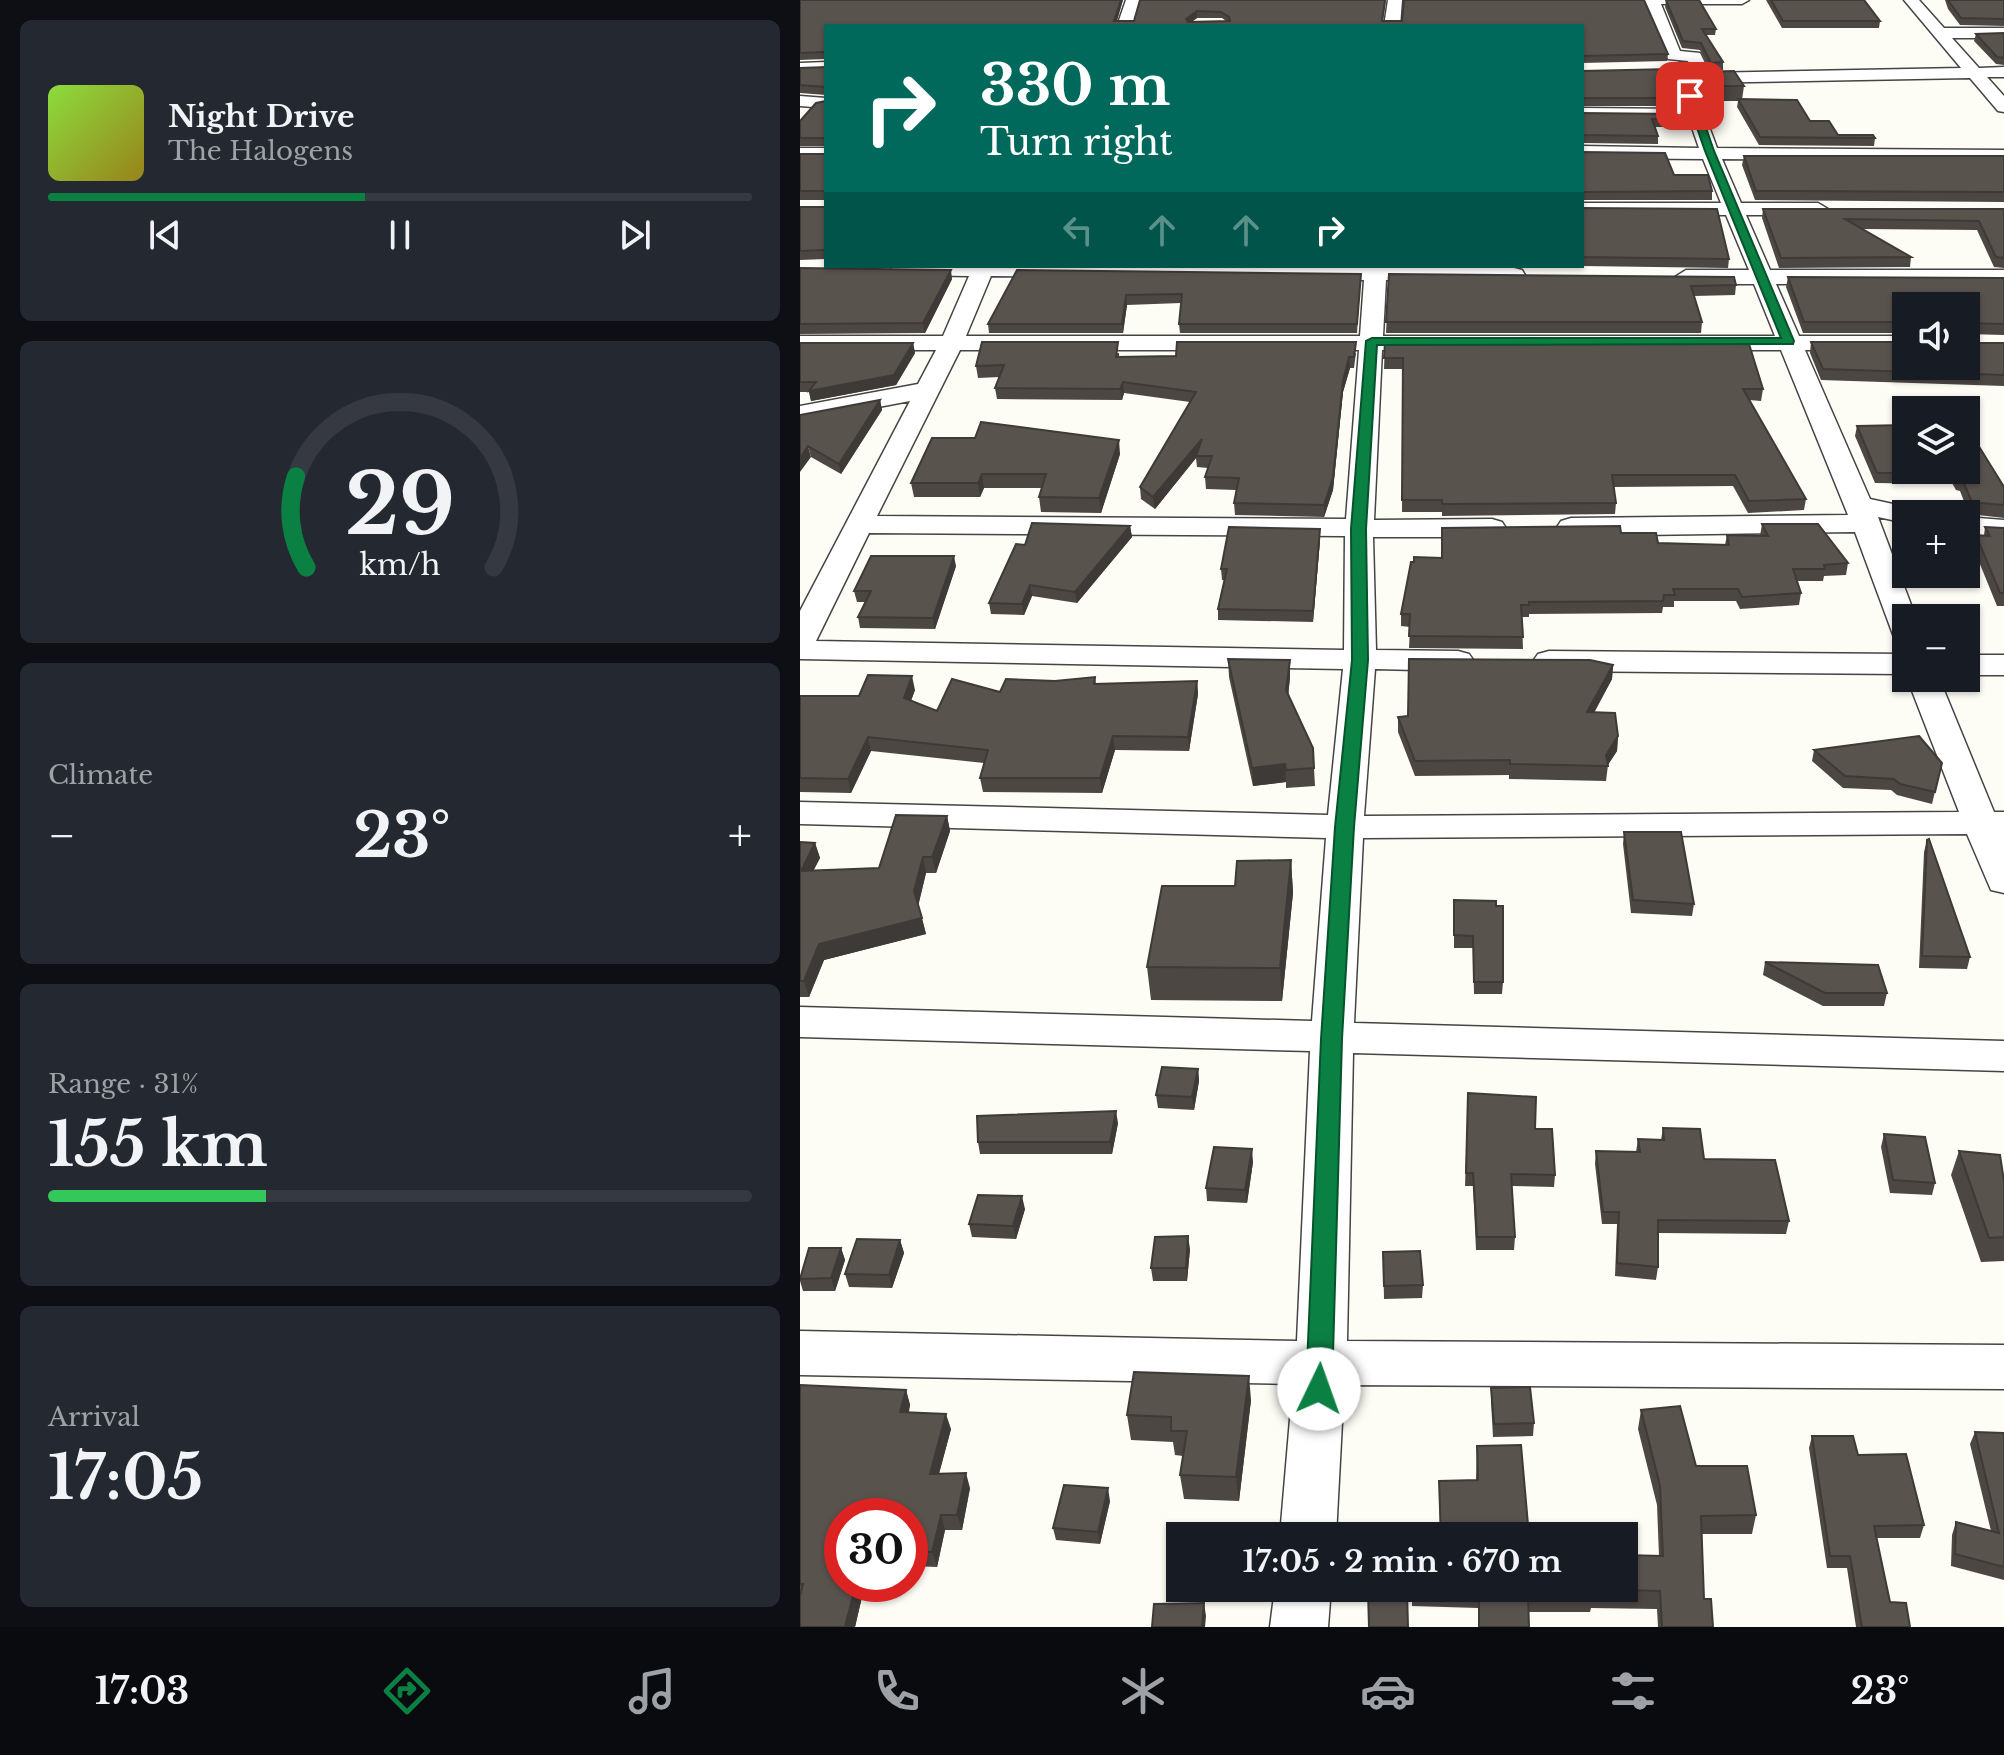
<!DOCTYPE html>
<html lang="en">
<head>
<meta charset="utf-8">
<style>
  body { margin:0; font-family:"Libre Baskerville",serif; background:#242831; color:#f1f3f6; height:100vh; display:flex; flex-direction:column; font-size:30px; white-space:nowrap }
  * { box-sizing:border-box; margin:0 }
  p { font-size:26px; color:#9ea1a6 }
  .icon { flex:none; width:44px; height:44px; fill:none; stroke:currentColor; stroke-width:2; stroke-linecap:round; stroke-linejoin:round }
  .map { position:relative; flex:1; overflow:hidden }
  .panel { display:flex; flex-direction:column; gap:20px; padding:20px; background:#0d0f14; width:800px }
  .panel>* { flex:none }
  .banner { position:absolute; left:24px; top:24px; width:760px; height:244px; border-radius:0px; box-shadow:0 2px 6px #0004; background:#00695c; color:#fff; overflow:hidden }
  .buttons { position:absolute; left:1092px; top:292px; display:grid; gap:16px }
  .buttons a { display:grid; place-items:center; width:88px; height:88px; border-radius:0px; background:#171b24; box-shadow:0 2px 6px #0004; font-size:40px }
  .speed { position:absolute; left:24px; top:1498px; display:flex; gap:16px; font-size:40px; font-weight:700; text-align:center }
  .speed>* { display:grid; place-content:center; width:104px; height:104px; border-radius:50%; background:#171b24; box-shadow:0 2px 6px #0004; line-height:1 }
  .speed .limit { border:12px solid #d22; background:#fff; color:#111 }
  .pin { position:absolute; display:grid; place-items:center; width:68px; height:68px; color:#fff; margin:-34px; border-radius:16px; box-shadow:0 4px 12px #0006 }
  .me { position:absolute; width:88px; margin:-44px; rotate:3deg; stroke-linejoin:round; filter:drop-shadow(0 0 6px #0008) }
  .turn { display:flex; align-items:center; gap:28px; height:168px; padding:0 24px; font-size:36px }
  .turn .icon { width:104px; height:104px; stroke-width:2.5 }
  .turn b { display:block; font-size:56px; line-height:68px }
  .lanes { display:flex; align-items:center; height:76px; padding:0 24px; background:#0003; justify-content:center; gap:40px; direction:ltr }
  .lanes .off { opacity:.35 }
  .big { font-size:60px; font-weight:700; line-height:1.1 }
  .panel .card { flex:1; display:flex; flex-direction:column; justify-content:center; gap:12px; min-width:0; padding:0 28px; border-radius:12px; background:#242831 }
  .panel .dial { align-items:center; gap:0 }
  .dial svg { height:208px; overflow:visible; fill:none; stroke:#363941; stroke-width:7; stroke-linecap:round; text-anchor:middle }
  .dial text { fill:#f1f3f6; stroke:none }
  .song { display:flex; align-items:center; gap:24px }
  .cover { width:96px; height:96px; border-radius:12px; background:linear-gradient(135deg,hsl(90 70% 55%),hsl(50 70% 35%)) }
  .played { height:8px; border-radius:4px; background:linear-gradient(90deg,#0b8043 45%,#363941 45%) }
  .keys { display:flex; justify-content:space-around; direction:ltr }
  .heat { display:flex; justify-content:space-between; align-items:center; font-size:44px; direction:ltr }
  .charge { height:12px; border-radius:6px; background:linear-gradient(90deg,#34c759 31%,#363941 0) }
  .trip { position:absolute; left:366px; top:1522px; width:472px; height:80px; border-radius:0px; background:#171b24; box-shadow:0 2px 6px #0004; font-weight:700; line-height:80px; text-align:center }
  .menu { display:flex; height:128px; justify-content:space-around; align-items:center; background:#090b0e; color:#9ea1a6 }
  .menu .icon { width:56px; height:56px }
  .menu .active { color:#0b8043 }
  .menu b { font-size:36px; color:#f1f3f6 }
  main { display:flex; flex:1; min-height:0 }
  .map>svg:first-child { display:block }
</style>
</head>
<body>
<main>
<section class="panel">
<div class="card">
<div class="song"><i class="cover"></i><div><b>Night Drive</b><p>The Halogens</p></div></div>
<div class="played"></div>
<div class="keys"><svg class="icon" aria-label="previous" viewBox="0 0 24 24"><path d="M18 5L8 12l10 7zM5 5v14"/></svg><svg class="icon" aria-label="pause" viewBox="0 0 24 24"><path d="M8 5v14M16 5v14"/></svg><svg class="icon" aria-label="next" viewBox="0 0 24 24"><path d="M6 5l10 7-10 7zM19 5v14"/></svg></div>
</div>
<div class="card dial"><svg viewBox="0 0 100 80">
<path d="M14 69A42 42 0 1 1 86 69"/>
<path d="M14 69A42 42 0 0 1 10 34" stroke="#0b8043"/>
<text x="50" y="56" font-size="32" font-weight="700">29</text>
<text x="50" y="72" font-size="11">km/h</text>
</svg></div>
<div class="card"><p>Climate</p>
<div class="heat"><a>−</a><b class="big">23°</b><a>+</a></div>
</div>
<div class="card"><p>Range · 31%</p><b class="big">155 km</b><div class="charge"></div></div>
<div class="card"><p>Arrival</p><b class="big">17:05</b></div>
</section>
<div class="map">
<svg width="1204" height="1627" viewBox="0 0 1204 1627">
  <rect width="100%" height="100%" fill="#fefdf5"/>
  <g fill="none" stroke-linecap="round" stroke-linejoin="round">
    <defs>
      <path id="minor" d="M326,0H340L333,26H317Z
        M588,0H602L600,26H584Z
        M781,0H949L942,4H861L880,51L900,53L908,69L904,73L1161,68L1104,0H1119L1144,28H1204V38H1152L1179,68L1204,67V77H1187L1204,96V112L1198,111L1170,78L893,83L917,148L1204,150V162L922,159L941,203H1018L1028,209L1018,215H946L970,270H1204V284H976L999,336H1106V350H1005L1070,499L1116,509L1119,514H1106V523L1078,517L1116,618H1106V642L1095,640L1055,532L771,536L761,533L757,527L761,521L771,518L1048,515L981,350H582L574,520L692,519L702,522L706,528L702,534L692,537H573L576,650L658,651L669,654L674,661L669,668L658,671L575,669L564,816L1159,812L1107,678H1139L1194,812H1204V893L1191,890L1167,834L563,838L554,1023L1204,1041V1071L553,1053L547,1341L1204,1345V1389L544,1385L536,1536H480L493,1384L0,1375V1331L497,1341L510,1051L0,1037V1007L512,1021L526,838L0,824V802L528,815L543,669L0,659V611L110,401L0,422V406L118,384L136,350H0V336H143L169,276L102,275L94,274L91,269L93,266L714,268L722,270L725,275L722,280H586L583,336H975L954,284H886L875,277L886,270H949L926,215H782V203H921L903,159L782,158V146L899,148L889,119L782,118V108L885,109L871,68L879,63L889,64L888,61L868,59L846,4H788ZM191,276L564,280L560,336H166ZM160,350H559L546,519L77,516ZM69,533L545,536L544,650L16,641Z
        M26,62V72L0,73V63Z
        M0,96L26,98V108L0,106Z
        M0,148H26V160H0Z
        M1166,517L1204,520V538L1166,535Z
        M749,651L1106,654V674L749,671L738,668L733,661L738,654Z
        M1166,655H1204V675H1166Z
        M475,1588H531L528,1627H470Z"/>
    </defs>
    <use href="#minor" stroke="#444" stroke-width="3"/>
    <use href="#minor" fill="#fff" fill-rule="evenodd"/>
  </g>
  <path fill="#4d4743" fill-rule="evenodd" d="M0,0H323L317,21H334L340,0H586L583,21H602L604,0H844L868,54L867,61L782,63V26H26V59L0,60ZM397,18H422L426,21L391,22Z
    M866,0L916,29L915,35H906L923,62V70H910L900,50L882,48L865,7Z
    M966,0H1064L1080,21L1079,28H982Z
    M1145,0H1204V26L1160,25L1148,9Z
    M1204,33V65L1196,64L1174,41L1176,34Z
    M26,67V95L0,93V68Z
    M782,71L880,93L879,101H870V106H782Z
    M899,72L944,86L942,100L1010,121L1038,135L1075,138L1074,146L959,145L937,107L938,101H903L897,86Z
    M26,101V146H0V121Z
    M782,113L879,119V127H855L858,136V144L782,143Z
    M782,152L874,175L912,191V200H782Z
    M0,154H26V200H0Z
    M944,156H1204V202L955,200L942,165Z
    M0,207H26V259L0,260Z
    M782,208L929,259L928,268L782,266Z
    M963,209H1204V268L1194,267L1177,230L1062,229L1111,257L1110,267L979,268L962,218Z
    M0,268L152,279L125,333L0,334Z
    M217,270L561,274L557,333H380L379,324L381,303L327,305L323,333H189L188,324Z
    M589,274L936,285L935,295L894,296L902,322L901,333H586Z
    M988,277L1204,278V335L1166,334L1106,306V333H1003L986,287Z
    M585,342L963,389L961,401L949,400L1006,499L1004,510L948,513L933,486L814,487L816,503L815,514L642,516V512H602L603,369H584Z
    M1011,342L1204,343V386L1021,380L1010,353Z
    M0,343H113L115,353L96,385L11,401L9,392H0Z
    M319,353V357L556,353L554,368H550L543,392L533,490L524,517L435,515L434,503L436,490L406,489L405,477L408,468L397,467L396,458L355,509L341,499L340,487L390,402L324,393L322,400L197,399L195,388L200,377L178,378L176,366Z
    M80,400L82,410L41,474L11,457L0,415Z
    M1057,426L1106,470H1166L1204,487V518L1169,514L1160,491L1156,490L1147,474L1144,484L1075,483L1055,436Z
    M320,454L301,513L241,512L239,497L242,488H184L180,497H114L111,483Z
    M962,524L1048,563L1046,575L1024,576L1023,581H997L1001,593L999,605L940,609L936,601H874V607H863L862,613L729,614V617H722L723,649L609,648L610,627L601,626V614L642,558L821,533L858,543L925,545L927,535L960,536Z
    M330,526L332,537L277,603L232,596L224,615L191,614L189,603Z
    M1185,527L1204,528V606H1197L1173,547L1176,535H1184Z
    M520,540L513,622L418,620V609L424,580H422L421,569Z
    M156,566L135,629L60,628L58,617L65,602H57L54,591Z
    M428,659L490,660V677L488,696L514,768L515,786L486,788V782L453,786L429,677Z
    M813,665L812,679L794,713L818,736L817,751L808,765L806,781L709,779V775L615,776L598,732V717L608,716Z
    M295,677L296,684L397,681L398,694L389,751L315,750L302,793L183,792L180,778L184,763L71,751L51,793L0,792V696H59L115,690L111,700L137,711L200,692L255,681Z
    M1014,750L1142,763L1132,804L1097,795L1091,790L1043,788L1012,761Z
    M147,816L150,831L136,873H126L118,905L126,934L24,960L9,997H0V842L15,843L20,858L13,871L79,868Z
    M824,832L894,904L892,916L831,913L823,844Z
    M1127,840L1170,957L1167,969L1119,968L1124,852Z
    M491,860L493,893L482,1001L351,1000L347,967Z
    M654,900L696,906L703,982L702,994H674L673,948H654Z
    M965,962L1087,993L1084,1006H1023L963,975Z
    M398,1069L399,1081L394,1110L358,1108L356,1095Z
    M668,1093L735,1129L755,1175L754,1187L712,1186L715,1237L714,1250H676L673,1186H665Z
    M318,1123L312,1154H180L178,1142Z
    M863,1128L989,1221L986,1234L858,1233V1267L856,1280L815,1276L817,1224H802L795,1164L796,1151L836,1152L838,1139L861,1140Z
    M1084,1134L1135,1183L1132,1195L1090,1193L1081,1147Z
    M1159,1151L1204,1181V1261L1181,1262L1151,1175Z
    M453,1162L447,1203L407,1201L406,1188Z
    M225,1209L216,1239L172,1237L169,1224Z
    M100,1240L104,1253L92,1288L49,1287L45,1274Z
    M41,1248L45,1260L35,1291H3L0,1281V1276Z
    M390,1249L387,1281H353L351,1268Z
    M583,1252L623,1285L622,1298L584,1299Z
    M0,1385L106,1390L110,1405L109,1412L151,1429L139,1473L170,1488L162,1530H145L137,1567L110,1566V1516H42V1584H65L55,1627H0Z
    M691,1388L734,1423L733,1436L693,1437L691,1401Z
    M451,1400L439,1501L384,1499L380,1475L383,1456L375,1455L373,1442L331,1440L327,1415Z
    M841,1410L896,1466L956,1515L952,1534H902L904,1599L913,1627H858L857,1609L791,1608L790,1612H729V1627H678V1608L612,1606V1588H824L859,1556L857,1505L838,1429Z
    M1175,1432L1204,1433V1580L1151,1566L1152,1535L1156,1522L1191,1531L1170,1444Z
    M1012,1436L1058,1455L1124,1525L1120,1538H1076L1090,1602L1110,1627H1056L1047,1568H1027L1009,1448Z
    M677,1446L729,1536H640L639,1481L676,1480Z
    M310,1501L300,1544L256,1540L253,1528Z"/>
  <path fill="#3e3a37" d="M321,0H323L315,26L314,21Z
    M397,11V18L386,26V19Z
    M151,270L152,279L125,333L123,323Z
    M326,295L327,305L323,333L322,324Z
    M113,343L115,353L96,385L11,401L9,391Z
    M549,357L550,368L543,392L533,490L524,517V505L543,381Z
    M323,382L324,393L322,400L320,389Z
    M80,400L82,410L41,474L39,464Z
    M402,439L396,458L355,509L353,497Z
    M319,440L320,454L301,513L299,498Z
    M8,446L11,457L0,472V458Z
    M182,474L184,488L180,497L178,483Z
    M330,526L332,537L277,603L275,592Z
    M520,529V540L513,622V611Z
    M154,556L156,566L135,629L133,618Z
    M230,585L232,596L224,615L222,604Z
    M490,660V677L487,708L486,690Z
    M813,665L812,679L786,727L787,712Z
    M112,676L115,690L107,712L104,698Z
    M397,681L398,694L389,751L388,737Z
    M313,736L315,750L302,793L300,778Z
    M818,736L817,751L807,766L806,755Z
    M68,737L71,751L51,793L48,779Z
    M485,764L486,782L453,786L452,768Z
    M147,816L150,831L136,873L132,857Z
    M15,843L20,858L5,887L1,871Z
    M123,857L126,873L118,907L114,891Z
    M491,860L493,893L482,1001L480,968Z
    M122,918L126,934L24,960L9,997L4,981L19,944Z
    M398,1069L399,1081L394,1110L392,1097Z
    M316,1111L318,1123L312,1154L310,1142Z
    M452,1149L453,1162L447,1203L445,1190Z
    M222,1196L225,1209L216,1239L213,1226Z
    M388,1236L390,1249L387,1281L386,1268Z
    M100,1240L104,1253L92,1288L89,1275Z
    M41,1248L45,1260L35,1291L31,1278Z
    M449,1376L451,1400L439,1501L436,1477Z
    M106,1390L110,1405L104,1427L100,1412Z
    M146,1414L151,1429L135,1489L130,1474Z
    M166,1473L170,1488L162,1530L157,1515Z
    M308,1488L310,1501L300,1544L298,1532Z
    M141,1515L145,1530L137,1567L132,1552Z
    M56,1584H65L55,1627H45Z
    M404,1603L406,1616L405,1627H402Z"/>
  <path fill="#59534e" stroke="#3e3a37" stroke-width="2" fill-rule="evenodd" d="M0,0H321L314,21H334L340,0H585L582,21H602L604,0H844L868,54L782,56V26H26V53L24,52L0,53ZM397,11L421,12L429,17L430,21L388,22L386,19Z
    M866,0H899L916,29H902L923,62L911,63L901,43L883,41Z
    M971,0H1064L1080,21H983Z
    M1148,0H1204V19L1161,18Z
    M1204,33V58L1197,57L1176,34Z
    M26,67V93L25,87L0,85V68Z
    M872,69L880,93H868L870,98H782V71Z
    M934,71L944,86H904L899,72Z
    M938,99L997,100L1010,121H1029L1038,135H1073L1075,138L960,137Z
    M26,101V138H0V121L16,103Z
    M782,113L877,114L879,119H852L858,136L782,135Z
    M782,152L865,153L874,175H908L912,191L782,192Z
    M0,154H26V191H0Z
    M944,156H1204V192L956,191Z
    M0,207H26V252L24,250L0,251Z
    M782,208L917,209L929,259L782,257Z
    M963,209H1204V258L1196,257L1179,221L1045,219L1111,257L981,258Z
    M0,268L151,270L123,323L0,324Z
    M217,270L561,274L557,324H379L382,294L326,295L322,324H188Z
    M589,274L934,277L936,285L891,286L902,322H586Z
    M988,277L1204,278V324L1168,323L1166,326V306H1106V322H1004Z
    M1166,341L1168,343H1204V375L1023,369L1011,342H1106V366H1166Z
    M182,342H318L316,357L376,356L377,342H556L554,357H549L543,381L533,478L524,505L434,503L439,478L405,477L412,456H396L402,439L353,497L340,487L396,392L323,382L320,389L195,388L204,365L176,366Z
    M585,342L949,344L963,389H943L1006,499L949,501L935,475H812L816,503L642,504V500H602L603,358H584Z
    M0,343H113L94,375L9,391L16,382H0Z
    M80,400L39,464L8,446L0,458V415Z
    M181,422L319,440L299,498L239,497L246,474H182L178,483H111L132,438H175Z
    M1106,425V470H1145L1147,473H1077L1057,426Z
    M1166,445H1178L1204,487V505L1172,502L1162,479H1158L1154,470H1166Z
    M232,523L330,526L275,592L230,585L222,604L189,603L216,544L225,545Z
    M962,524H1018L1048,563L1024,565L1025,569H993L1001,593L942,597L938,589H873L875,595H864L863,601L729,602V605H721L723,637L609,636L610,614H601L611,562H614V557L642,558V528L820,526L821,533H856L858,543L929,545L927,535L968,536Z
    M429,527L520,529L513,611L418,609L427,569H421Z
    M1185,527L1204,528V593H1200L1176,535L1190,536Z
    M71,556H154L133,618L58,617L71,591H54Z
    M428,659L490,660L486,690L513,748L514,768L486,770L485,764L452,768Z
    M609,659L790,660L813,665L787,712L815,713L818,736L806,755L808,766L710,764V760L615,761L598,717L608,716Z
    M68,675L112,676L104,698L137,711L152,679L200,692L206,679L255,681L295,677L294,684L397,681L388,737L313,736L300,778H180L188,750L68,737L48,779L0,778V696H59Z
    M1119,736L1142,763L1135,792L1100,784L1094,779L1045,776L1014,750Z
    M96,815L147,816L132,857H123L114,891L122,918L19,944L4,981H0V842L15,843L1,871L79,868Z
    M824,832H881L894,904L833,900Z
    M1129,839L1170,957L1122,956L1127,840Z
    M491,860L480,968L347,967L362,886H435L437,861Z
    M654,900L696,901V906H703V982H674L673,936L654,935Z
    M965,962L1078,965L1087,993H1025Z
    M362,1067L398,1069L392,1097L356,1095Z
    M668,1093L736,1097L735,1129H752L755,1175L711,1174L715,1237H677L673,1173H666Z
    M316,1111L310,1142H178L177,1116Z
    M863,1128L900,1129L904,1159L975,1160L989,1221L858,1220V1267L817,1263L819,1212H803L796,1151L840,1152L838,1139L864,1140Z
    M1084,1134L1125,1137L1135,1183L1093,1180Z
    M414,1147L452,1149L445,1190L406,1188Z
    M1159,1151L1200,1155L1204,1181V1237L1189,1238Z
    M178,1195L222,1196L213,1226L169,1224Z
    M388,1236L386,1268H351L355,1237Z
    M57,1239L100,1240L89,1275L45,1274Z
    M9,1248H41L31,1278L0,1279Z
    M620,1251L623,1285L584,1286L583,1252Z
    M334,1372L449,1376L436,1477L380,1475L387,1431H371V1417L327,1415Z
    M0,1385L106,1390L100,1412L146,1414L130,1474L166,1473L157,1515H141L132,1552L110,1551V1516H42V1584H56L45,1627H0V1596L3,1584H0Z
    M730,1387L734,1423L694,1424L691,1388Z
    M880,1406L896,1466H947L956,1515L901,1516L904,1599H911L913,1627H862L860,1591L792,1589L793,1593L728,1594L729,1627H679V1590L629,1588H824V1555L863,1556L860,1486L841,1410Z
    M1175,1432L1204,1433V1567L1155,1554L1156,1522L1199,1533Z
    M1012,1436H1053L1058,1455L1106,1454L1124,1525L1074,1526L1090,1602L1106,1603L1110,1627H1062L1050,1556H1030Z
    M721,1445L729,1536H641L639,1481L678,1480L677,1446Z
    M264,1485L308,1488L298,1532L253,1528Z
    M568,1591H607L608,1627H569Z
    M404,1603L402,1627H352L354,1604Z"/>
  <path fill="#0b8043" stroke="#07532c" stroke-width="2" d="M890,93L895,96L914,151L994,341L993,344L577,345L566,529L568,660L554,827L542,1039L532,1389L528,1397L519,1400L509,1397L506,1389L521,1039L535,827L552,660L551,529L566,341L572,338H981L905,151L886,96Z"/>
</svg>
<div class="buttons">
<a><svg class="icon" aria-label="sound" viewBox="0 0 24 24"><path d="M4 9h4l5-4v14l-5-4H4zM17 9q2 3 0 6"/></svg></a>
<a><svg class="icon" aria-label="layers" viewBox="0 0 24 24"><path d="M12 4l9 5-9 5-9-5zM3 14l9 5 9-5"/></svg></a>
<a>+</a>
<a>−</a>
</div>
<div class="speed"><div class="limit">30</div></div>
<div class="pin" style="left:890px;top:96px;background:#d93025"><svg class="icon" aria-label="arrive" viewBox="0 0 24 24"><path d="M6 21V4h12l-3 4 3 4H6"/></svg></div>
<svg class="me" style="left:519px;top:1389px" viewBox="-20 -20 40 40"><circle r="19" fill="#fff"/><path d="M0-13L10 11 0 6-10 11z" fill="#0b8043"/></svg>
<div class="trip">17:05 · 2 min · 670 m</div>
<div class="banner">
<div class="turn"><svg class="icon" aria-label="right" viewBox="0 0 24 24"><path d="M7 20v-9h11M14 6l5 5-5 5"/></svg><div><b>330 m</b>Turn right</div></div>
<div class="lanes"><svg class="icon off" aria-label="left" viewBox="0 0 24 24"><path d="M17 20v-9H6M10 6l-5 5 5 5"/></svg><svg class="icon off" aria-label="ahead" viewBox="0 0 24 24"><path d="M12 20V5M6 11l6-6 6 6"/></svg><svg class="icon off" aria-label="ahead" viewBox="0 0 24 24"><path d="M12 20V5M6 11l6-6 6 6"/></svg><svg class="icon" aria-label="right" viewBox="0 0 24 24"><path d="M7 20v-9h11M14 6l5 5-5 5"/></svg></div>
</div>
</div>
</main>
<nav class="menu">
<b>17:03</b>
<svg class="icon active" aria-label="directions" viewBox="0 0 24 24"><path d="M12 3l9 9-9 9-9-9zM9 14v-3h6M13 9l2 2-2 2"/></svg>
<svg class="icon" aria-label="music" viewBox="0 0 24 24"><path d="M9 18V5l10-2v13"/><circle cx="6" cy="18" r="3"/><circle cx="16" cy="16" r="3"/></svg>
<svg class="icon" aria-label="phone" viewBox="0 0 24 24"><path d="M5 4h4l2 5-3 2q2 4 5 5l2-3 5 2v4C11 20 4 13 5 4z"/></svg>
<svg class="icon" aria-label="climate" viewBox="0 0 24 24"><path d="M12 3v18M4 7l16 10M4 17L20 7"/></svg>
<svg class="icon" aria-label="car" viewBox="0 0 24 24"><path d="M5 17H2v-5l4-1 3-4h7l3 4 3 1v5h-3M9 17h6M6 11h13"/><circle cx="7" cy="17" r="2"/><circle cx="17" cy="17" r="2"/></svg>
<svg class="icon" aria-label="filters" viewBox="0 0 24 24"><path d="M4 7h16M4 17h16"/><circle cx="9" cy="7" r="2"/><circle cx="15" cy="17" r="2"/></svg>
<b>23°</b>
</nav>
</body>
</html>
